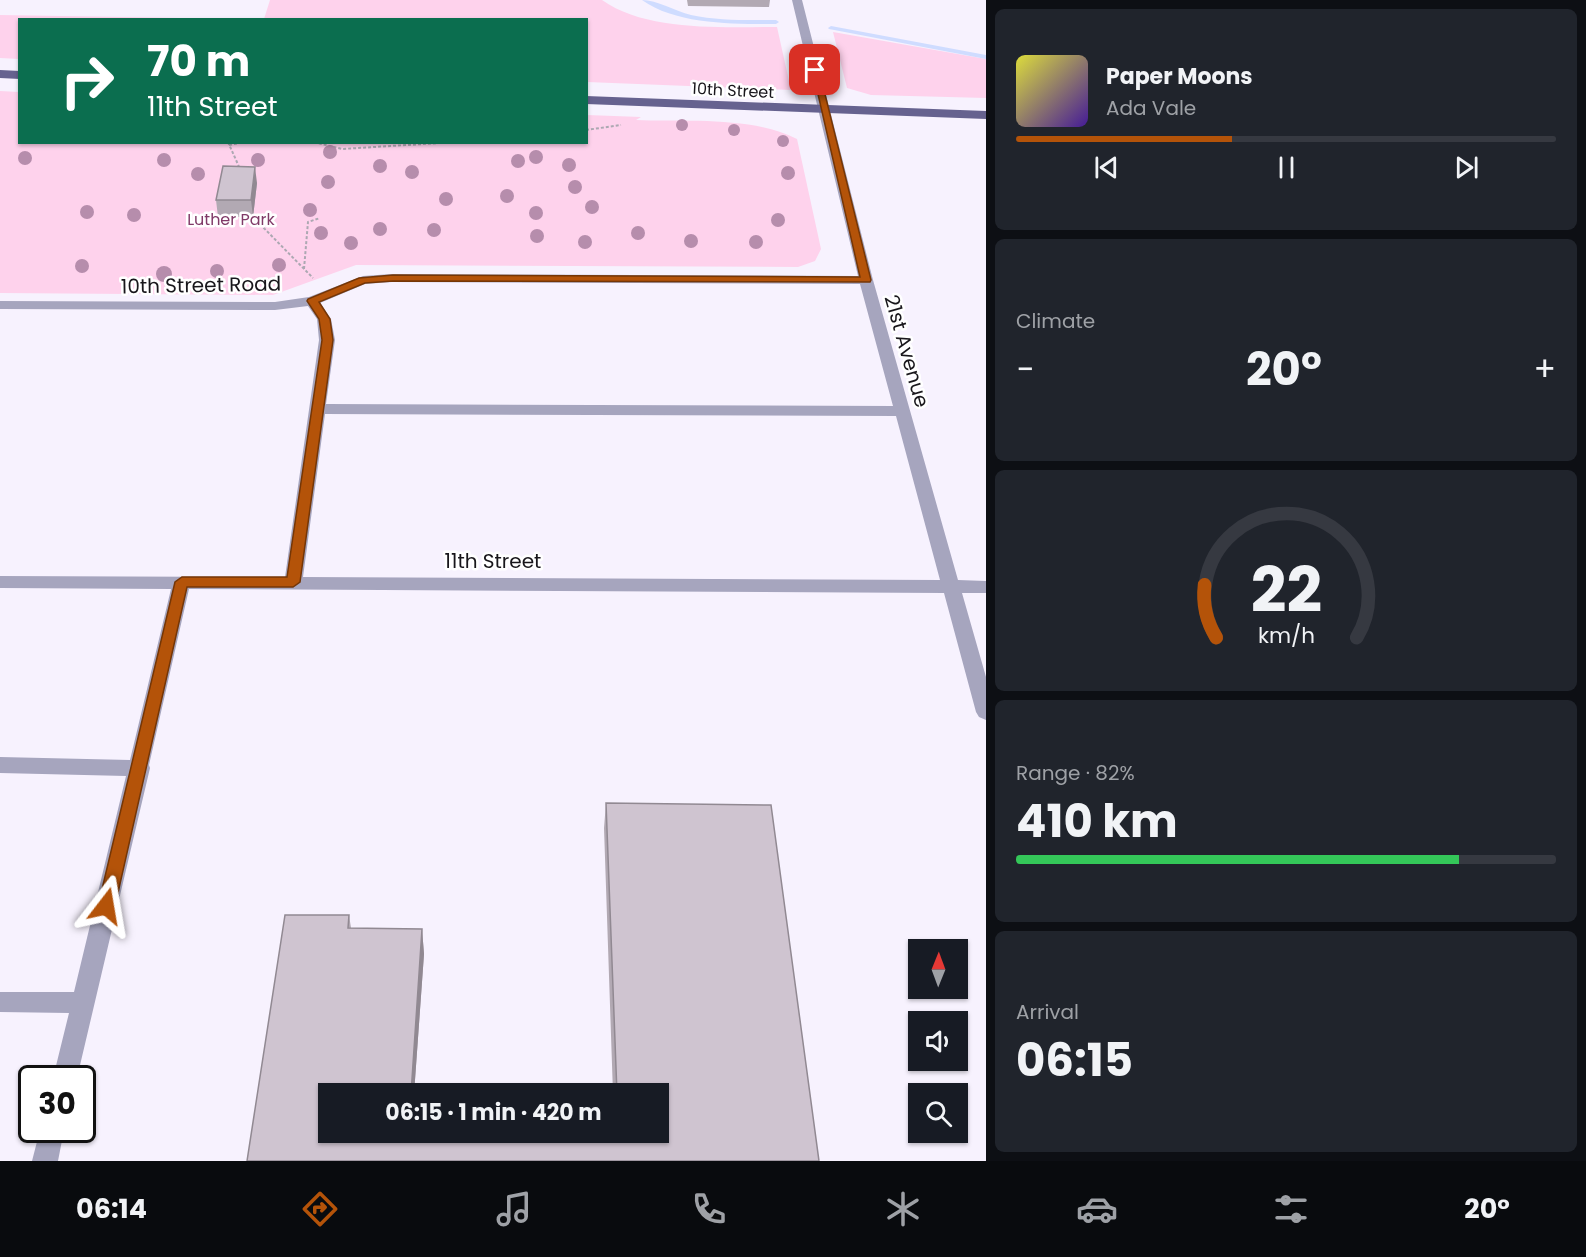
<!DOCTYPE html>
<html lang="en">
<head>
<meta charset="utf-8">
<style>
  body { margin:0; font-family:Poppins,sans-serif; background:#20242c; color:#f1f3f6; height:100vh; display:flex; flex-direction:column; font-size:22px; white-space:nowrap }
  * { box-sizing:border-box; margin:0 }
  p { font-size:20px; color:#9ea1a6 }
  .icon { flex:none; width:33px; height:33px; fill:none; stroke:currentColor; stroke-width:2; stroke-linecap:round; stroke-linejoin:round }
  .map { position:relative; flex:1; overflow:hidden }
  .panel { display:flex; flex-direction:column; gap:9px; padding:9px; background:#0d0f14; width:600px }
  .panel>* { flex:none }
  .top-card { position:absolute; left:18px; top:18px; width:570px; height:126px; border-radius:0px; box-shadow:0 2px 4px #0004; background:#0b6e4f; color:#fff; overflow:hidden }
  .needle { width:39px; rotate:1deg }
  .buttons { position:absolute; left:908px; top:939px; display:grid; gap:12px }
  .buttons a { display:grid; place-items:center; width:60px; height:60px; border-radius:0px; background:#171b24; box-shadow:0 2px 4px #0004; font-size:30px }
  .speed { position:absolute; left:18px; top:1065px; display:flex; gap:12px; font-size:30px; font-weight:700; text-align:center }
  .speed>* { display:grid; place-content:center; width:78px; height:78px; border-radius:50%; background:#171b24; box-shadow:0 2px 4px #0004; line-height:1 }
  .speed .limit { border:3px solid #111; border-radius:9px; background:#fff; color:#111 }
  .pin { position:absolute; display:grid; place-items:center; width:51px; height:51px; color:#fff; margin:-26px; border-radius:12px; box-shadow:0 3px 9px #0006 }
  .me { position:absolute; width:66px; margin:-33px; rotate:14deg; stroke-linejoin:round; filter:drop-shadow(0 0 4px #0008) }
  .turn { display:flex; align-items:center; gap:21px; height:126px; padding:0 30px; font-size:27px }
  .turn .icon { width:78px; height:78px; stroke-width:2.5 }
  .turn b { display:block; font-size:42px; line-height:51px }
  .big { font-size:45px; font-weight:700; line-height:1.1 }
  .panel .tile { flex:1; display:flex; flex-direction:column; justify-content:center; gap:9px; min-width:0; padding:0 21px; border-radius:9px; background:#20242c }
  .panel .dial { align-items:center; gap:0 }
  .dial svg { height:156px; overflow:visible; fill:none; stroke:#363941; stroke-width:7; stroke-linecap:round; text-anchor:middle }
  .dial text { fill:#f1f3f6; stroke:none }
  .song { display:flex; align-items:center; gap:18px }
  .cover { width:72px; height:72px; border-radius:9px; background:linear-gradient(135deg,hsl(60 70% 55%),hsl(260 70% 35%)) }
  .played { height:6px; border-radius:3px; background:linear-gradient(90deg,#b45309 40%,#363941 40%) }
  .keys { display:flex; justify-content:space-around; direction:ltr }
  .heat { display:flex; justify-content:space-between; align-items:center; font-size:33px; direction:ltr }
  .charge { height:9px; border-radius:4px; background:linear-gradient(90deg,#34c759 82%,#363941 0) }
  .trip { position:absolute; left:318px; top:1083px; width:351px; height:60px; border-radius:0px; background:#171b24; box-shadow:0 2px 4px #0004; font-weight:700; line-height:60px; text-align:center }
  .tab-bar { display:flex; height:96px; justify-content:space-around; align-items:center; background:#090b0e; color:#9ea1a6 }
  .tab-bar .icon { width:42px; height:42px }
  .tab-bar .current { color:#b45309 }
  .tab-bar b { font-size:27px; color:#f1f3f6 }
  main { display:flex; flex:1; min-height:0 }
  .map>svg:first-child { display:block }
</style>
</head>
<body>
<main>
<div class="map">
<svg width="986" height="1161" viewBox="0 0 986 1161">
  <rect width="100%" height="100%" fill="#f7f2fe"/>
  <path fill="#fed2ec" d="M270,0H602C647,32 724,27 777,27L791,90L587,82L586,20L264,19Z
    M0,15L240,19L20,20L19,59L0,58Z
    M833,32L986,59V98L871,95L847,88Z
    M0,91L19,92L20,142H586L587,115L641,117L636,120C685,122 753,116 797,139L821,249L815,261L798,267L356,265L273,295L0,293Z"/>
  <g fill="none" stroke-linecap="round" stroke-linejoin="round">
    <path fill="#cfdcff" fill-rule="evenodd" d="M642,0C657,0 675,11 691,15C719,21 748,20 776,20L779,22L776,24C734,24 677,25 642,0Z
      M831,26L986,55V59L829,29L828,28Z"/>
    <path stroke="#aca8b2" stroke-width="2" stroke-dasharray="3 2" stroke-linecap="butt" d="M586,130L621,125
      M228,142L240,169
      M314,142L342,149L456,142
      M229,145L244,142
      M253,217L313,278
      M304,269L308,222L320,218"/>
    <path fill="#a6a5be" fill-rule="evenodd" d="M792,0H802L873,280L958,580L986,581V593H962L986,677V720L979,717L976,712L944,593L189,589L149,765L150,768L77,1078H53L69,1013L0,1012V992H74L126,776L0,773V757L130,760L171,589L0,588V576L285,577L319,340L317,319L308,306L275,310L0,309V301L275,302L309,297L363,276L392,274L858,276ZM392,282L860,284L893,406L326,404L335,340L331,319L320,303L365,284ZM325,414L896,416L940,580L303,577Z
      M40,1130H64L58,1161H32Z"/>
    <path fill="#66628f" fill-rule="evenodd" d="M0,70L20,71V79L0,78Z
      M586,96L986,111V119L586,104Z"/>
  </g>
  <g fill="#b68dac">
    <circle cx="682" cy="125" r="6"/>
    <circle cx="734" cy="130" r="6"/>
    <circle cx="783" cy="141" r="6"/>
    <circle cx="330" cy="152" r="7"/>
    <circle cx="536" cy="157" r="7"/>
    <circle cx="25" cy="158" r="7"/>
    <circle cx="164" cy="160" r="7"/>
    <circle cx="258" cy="160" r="7"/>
    <circle cx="518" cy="161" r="7"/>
    <circle cx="569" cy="165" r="7"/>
    <circle cx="380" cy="166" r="7"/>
    <circle cx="412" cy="172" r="7"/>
    <circle cx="788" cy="173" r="7"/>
    <circle cx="198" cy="174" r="7"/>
    <circle cx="328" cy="182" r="7"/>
    <circle cx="575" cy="187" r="7"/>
    <circle cx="507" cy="196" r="7"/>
    <circle cx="446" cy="199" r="7"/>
    <circle cx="592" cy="207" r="7"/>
    <circle cx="310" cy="210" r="7"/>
    <circle cx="87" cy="212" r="7"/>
    <circle cx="536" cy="213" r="7"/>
    <circle cx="134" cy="215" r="7"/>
    <circle cx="778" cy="220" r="7"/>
    <circle cx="380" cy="229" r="7"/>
    <circle cx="434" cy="230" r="7"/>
    <circle cx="321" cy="233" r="7"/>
    <circle cx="638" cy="233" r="7"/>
    <circle cx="537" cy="236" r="7"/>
    <circle cx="691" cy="241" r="7"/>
    <circle cx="585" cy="242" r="7"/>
    <circle cx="756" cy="242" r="7"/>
    <circle cx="351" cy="243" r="7"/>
    <circle cx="279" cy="265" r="7"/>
    <circle cx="82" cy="266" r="7"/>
    <circle cx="217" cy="271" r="7"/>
    <circle cx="164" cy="274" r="8"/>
  </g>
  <path fill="#b2a9b3" d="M687,0H770L769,7L688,6Z
    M257,183L253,217H218L216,200Z
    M606,803L819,1161H247L349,915L351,928L422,929L424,954L414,1094H328V1132H658V1094H613L604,828Z"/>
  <path fill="#918992" d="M255,167L257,183L253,217L251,200Z
    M422,929L424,954L414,1094H411Z"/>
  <path fill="#cfc4d0" stroke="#918992" stroke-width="1.5" d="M223,166L255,167L251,200H216Z
    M606,803L771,805L819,1161H247L285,915H349L348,928L422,929L411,1094H328V1132H658V1094H617Z"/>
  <path fill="#b45309" stroke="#753606" stroke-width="1.5" d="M812,68L819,70L871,280L870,282L393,281L365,283L319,302L330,319L333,340L300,582L293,587H187L115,906L112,912L106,914L100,912L98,906L175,582L182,577H287L322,340L319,319L307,301L308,299L359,278L393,275L860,277Z"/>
  <g text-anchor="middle" stroke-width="5" stroke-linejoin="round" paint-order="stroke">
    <g font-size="16" fill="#18161b" stroke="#fff">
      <text transform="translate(733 90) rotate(3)" y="6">10th Street</text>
    </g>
    <g font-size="16" fill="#803a68" stroke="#fff">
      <text x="231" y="225">Luther Park</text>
    </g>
    <g font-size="20" fill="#18161b" stroke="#fff">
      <text transform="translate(201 285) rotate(-1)" y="7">10th Street Road</text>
      <text transform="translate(907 351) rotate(74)" y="7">21st Avenue</text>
      <text x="493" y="568">11th Street</text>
    </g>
  </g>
</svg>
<div class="buttons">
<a><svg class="needle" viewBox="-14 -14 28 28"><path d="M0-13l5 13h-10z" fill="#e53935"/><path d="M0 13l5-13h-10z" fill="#9ea1a6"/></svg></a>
<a><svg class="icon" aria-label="sound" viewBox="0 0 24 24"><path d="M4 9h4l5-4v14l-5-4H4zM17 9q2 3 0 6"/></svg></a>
<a><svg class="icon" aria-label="search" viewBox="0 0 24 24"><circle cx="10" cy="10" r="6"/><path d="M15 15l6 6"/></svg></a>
</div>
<div class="speed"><div class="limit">30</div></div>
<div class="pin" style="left:815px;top:70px;background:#d93025"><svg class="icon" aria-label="arrive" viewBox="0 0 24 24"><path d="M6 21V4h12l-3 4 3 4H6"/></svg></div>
<svg class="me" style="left:106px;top:906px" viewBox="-20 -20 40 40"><path d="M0-17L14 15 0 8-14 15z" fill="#b45309" stroke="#fff" stroke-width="4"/></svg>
<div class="trip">06:15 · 1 min · 420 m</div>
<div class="top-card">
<div class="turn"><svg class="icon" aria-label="right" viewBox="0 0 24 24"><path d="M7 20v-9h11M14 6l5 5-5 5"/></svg><div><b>70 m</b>11th Street</div></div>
</div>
</div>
<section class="panel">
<div class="tile">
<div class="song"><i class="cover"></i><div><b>Paper Moons</b><p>Ada Vale</p></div></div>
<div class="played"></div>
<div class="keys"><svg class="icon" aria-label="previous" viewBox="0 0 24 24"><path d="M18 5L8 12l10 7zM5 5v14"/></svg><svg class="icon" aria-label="pause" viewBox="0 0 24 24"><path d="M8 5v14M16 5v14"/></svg><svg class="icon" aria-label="next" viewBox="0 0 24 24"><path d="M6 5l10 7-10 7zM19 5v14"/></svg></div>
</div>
<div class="tile"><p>Climate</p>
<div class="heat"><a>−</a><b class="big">20°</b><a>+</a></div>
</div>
<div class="tile dial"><svg viewBox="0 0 100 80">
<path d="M14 69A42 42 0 1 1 86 69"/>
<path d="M14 69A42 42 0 0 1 8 42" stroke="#b45309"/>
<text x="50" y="56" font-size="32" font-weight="700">22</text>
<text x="50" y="72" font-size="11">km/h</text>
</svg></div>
<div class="tile"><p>Range · 82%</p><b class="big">410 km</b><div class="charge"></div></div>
<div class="tile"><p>Arrival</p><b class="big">06:15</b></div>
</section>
</main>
<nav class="tab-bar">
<b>06:14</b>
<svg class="icon current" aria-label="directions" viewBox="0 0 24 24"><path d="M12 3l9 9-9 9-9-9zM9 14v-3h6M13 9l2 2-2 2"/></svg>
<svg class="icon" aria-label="music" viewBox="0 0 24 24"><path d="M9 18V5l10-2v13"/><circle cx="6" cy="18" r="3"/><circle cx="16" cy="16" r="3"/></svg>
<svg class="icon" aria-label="phone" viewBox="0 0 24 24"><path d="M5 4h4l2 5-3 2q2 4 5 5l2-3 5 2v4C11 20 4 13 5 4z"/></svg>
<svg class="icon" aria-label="climate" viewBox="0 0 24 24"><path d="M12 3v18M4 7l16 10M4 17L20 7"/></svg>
<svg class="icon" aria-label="car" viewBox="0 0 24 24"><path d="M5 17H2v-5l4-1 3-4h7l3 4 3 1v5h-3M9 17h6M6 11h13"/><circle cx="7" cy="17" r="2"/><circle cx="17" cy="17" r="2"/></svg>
<svg class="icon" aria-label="filters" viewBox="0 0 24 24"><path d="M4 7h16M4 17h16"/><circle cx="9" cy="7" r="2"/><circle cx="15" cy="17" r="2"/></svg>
<b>20°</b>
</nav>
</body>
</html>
